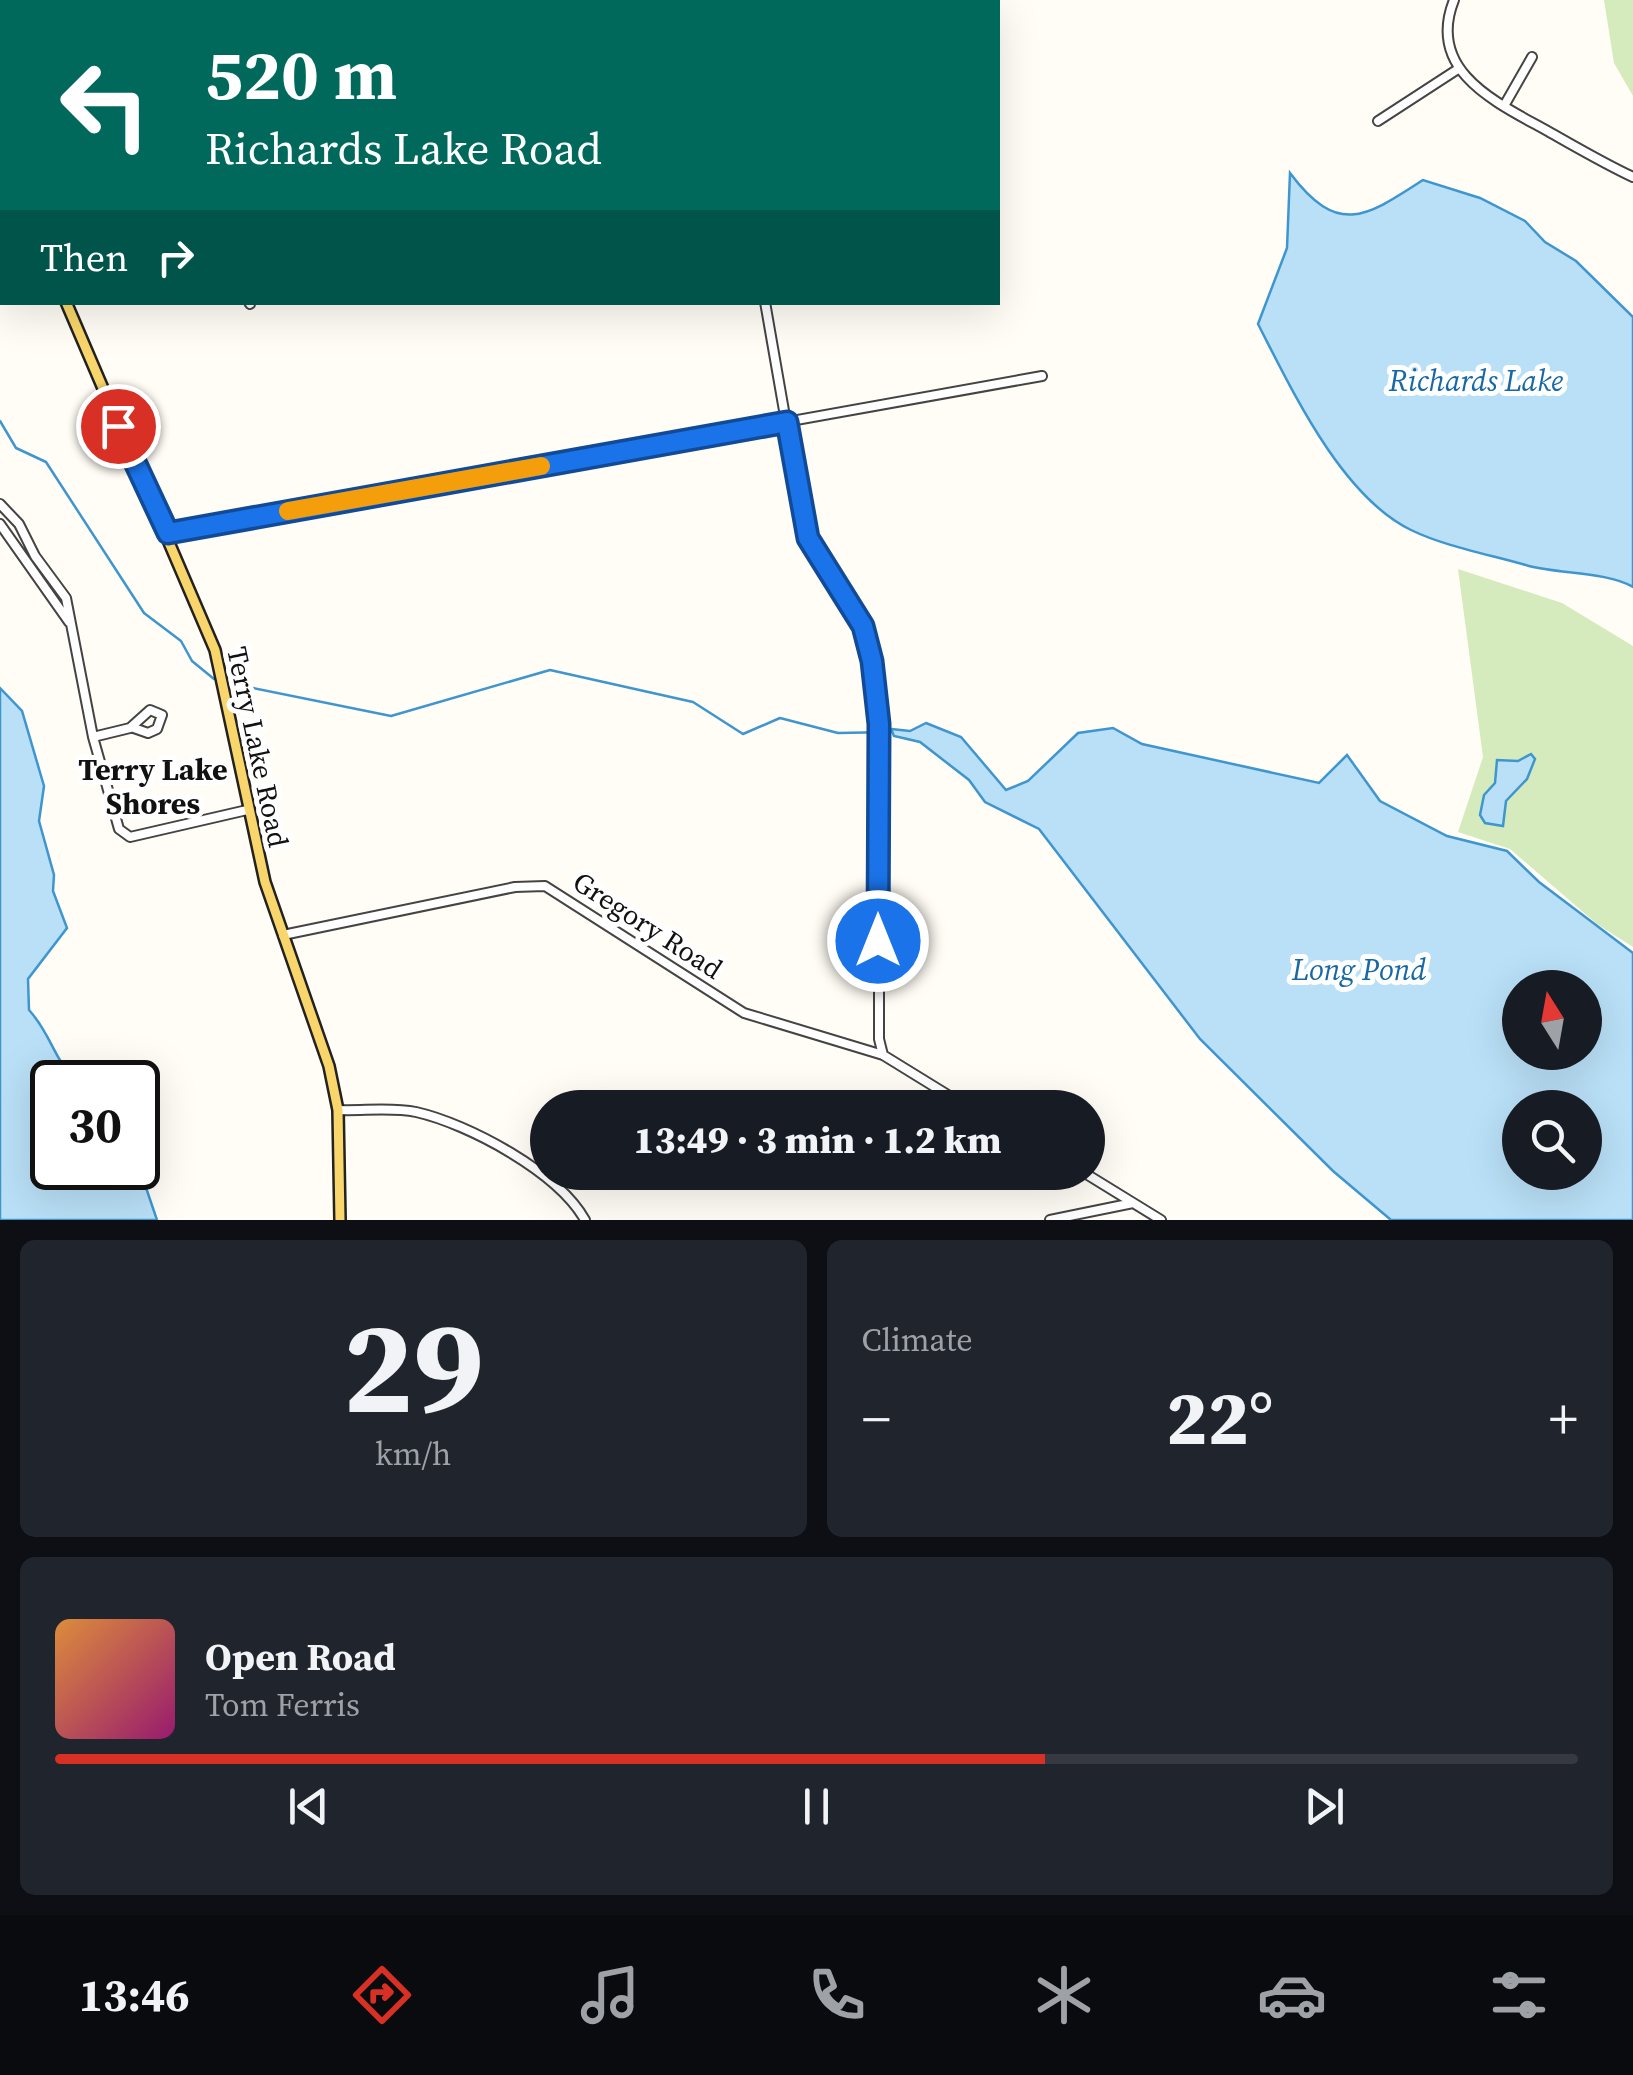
<!DOCTYPE html>
<html lang="en">
<head>
<meta charset="utf-8">
<style>
  body { margin:0; font-family:"Source Serif 4",serif; background:#20242c; color:#f1f3f6; height:100vh; display:flex; flex-direction:column; font-size:38px; white-space:nowrap }
  * { box-sizing:border-box; margin:0 }
  p { font-size:32px; color:#9ea1a6 }
  .icon { flex:none; width:55px; height:55px; fill:none; stroke:currentColor; stroke-width:2; stroke-linecap:round; stroke-linejoin:round }
  .map { position:relative; height:1220px; overflow:hidden }
  .side { display:flex; flex-direction:column; gap:20px; padding:20px; background:#0d0f14; flex:1 }
  .side>* { flex:none }
  .top-card { position:absolute; left:0px; top:0px; width:1000px; height:305px; box-shadow:0 10px 40px #0002; background:#00695c; color:#fff; overflow:hidden }
  .needle { width:65px; rotate:349deg }
  .fabs { position:absolute; left:1502px; top:970px; display:grid; gap:20px }
  .fabs a { display:grid; place-items:center; width:100px; height:100px; border-radius:50%; background:#171b24; box-shadow:0 10px 40px #0002; font-size:50px }
  .speed { position:absolute; left:30px; top:1060px; display:flex; gap:20px; font-size:50px; font-weight:700; text-align:center }
  .speed>* { display:grid; place-content:center; width:130px; height:130px; border-radius:50%; background:#171b24; box-shadow:0 10px 40px #0002; line-height:1 }
  .speed .limit { border:5px solid #111; border-radius:15px; background:#fff; color:#111 }
  .pin { position:absolute; display:grid; place-items:center; width:85px; height:85px; color:#fff; margin:-42px; border:5px solid #fff; border-radius:50%; box-shadow:0 2px 10px #0007 }
  .me { position:absolute; width:110px; margin:-55px; rotate:0deg; stroke-linejoin:round; filter:drop-shadow(0 0 8px #0008) }
  .turn { display:flex; align-items:center; gap:35px; height:210px; padding:0 40px; font-size:45px }
  .turn .icon { width:130px; height:130px; stroke-width:2.5 }
  .turn b { display:block; font-size:70px; line-height:85px }
  .then { display:flex; align-items:center; height:95px; padding:0 40px; background:#0003; gap:20px; font-size:38px }
  .big { font-size:75px; font-weight:800; line-height:1.1 }
  .side .widget { flex:1; display:flex; flex-direction:column; justify-content:center; gap:15px; min-width:0; padding:0 35px; border-radius:15px; background:#20242c }
  .side .dial { align-items:center; gap:0 }
  .dial b { font-size:130px; line-height:1 }
  .song { display:flex; align-items:center; gap:30px }
  .cover { width:120px; height:120px; border-radius:15px; background:linear-gradient(135deg,hsl(30 70% 55%),hsl(320 70% 35%)) }
  .played { height:10px; border-radius:5px; background:linear-gradient(90deg,#d93025 65%,#363941 65%) }
  .keys { display:flex; justify-content:space-around; direction:ltr }
  .heat { display:flex; justify-content:space-between; align-items:center; font-size:55px; direction:ltr }
  .side .tiles { flex:1; display:grid; gap:20px; grid-template-columns:1fr 1fr }
  .widget:last-child { grid-column:span 2 }
  .trip { position:absolute; left:530px; top:1090px; width:575px; height:100px; border-radius:50px; background:#171b24; box-shadow:0 10px 40px #0002; font-weight:800; line-height:100px; text-align:center }
  .menu { display:flex; height:160px; justify-content:space-around; align-items:center; background:#090b0e; color:#9ea1a6 }
  .menu .icon { width:70px; height:70px }
  .menu .active { color:#d93025 }
  .menu b { font-size:45px; color:#f1f3f6 }
  .map>svg:first-child { display:block }
</style>
</head>
<body>
<div class="map">
<svg width="1633" height="1220" viewBox="0 0 1633 1220">
  <rect width="100%" height="100%" fill="#fffdf5"/>
  <path fill="#d5ebbd" d="M1604,0H1633V96L1614,63Z
    M1458,569L1562,603L1633,646V947L1597,924L1510,849L1458,832L1483,757Z"/>
  <path fill="#b9e0f7" stroke="#3f96cf" stroke-width="2.5" fill-rule="evenodd" d="M1290,173C1338,237 1366,217 1423,180L1480,198L1525,221L1545,242L1576,261L1633,317V587C1608,572 1560,574 1529,566C1492,555 1446,547 1411,530C1341,496 1292,390 1258,324L1287,248Z
    M0,688L22,711L44,786L39,821L54,875L53,891L67,928L28,979L29,1010C52,1035 53,1060 78,1082H52V1168L138,1164L157,1220H0Z
    M926,723L961,737L1006,790L1028,781L1078,733L1113,728L1142,744L1319,783L1347,755L1380,801L1447,836L1507,851L1539,882L1633,953V1220H1391L1333,1171L1200,1039L1039,829L985,802L969,780L920,742L894,736L891,729L910,731ZM1520,988H1585V1052H1520ZM1520,1108H1585V1172H1520Z
    M1531,754L1535,759L1527,779L1506,801L1503,826L1485,823L1480,815L1484,795L1495,783L1497,760L1518,761Z"/>
  <g fill="none" stroke-linecap="round" stroke-linejoin="round">
    <path stroke="#3f96cf" stroke-width="2.5" d="M0,421L16,448L46,462L144,613L181,641L192,661L214,679
      M243,686L391,716L550,670L693,702L743,734L780,718L838,733L892,732"/>
    <defs>
      <path id="minor" d="M1454,0C1425,73 1500,104 1551,133C1578,148 1605,164 1633,177
        M760,2L774,0
        M1504,106L1532,57
        M1378,121L1458,69
        M0,274H2
        M249,302L250,304
        M765,302L804,525L863,626L872,661L879,724V1039L883,1055
        M0,504L19,524L35,556L66,598L93,737L119,829L130,837L247,810
        M0,524L69,622
        M167,533L1042,376
        M93,737L130,728L131,727L148,733L157,729L162,715L150,710L130,728
        M283,935L515,887L545,886L744,1013L883,1055L969,1108
        M338,1110C363,1111 392,1107 416,1112C469,1124 558,1172 585,1220
        M1083,1172L1161,1220
        M1050,1220L1133,1203"/>
      <path id="major" d="M0,88L2,96
        M66,302L215,650L265,882L329,1066L338,1110L340,1220"/>
    </defs>
    <use href="#minor" stroke="#444" stroke-width="12"/>
    <use href="#major" stroke="#222" stroke-width="14"/>
    <use href="#minor" stroke="#fff" stroke-width="8"/>
    <use href="#major" stroke="#f9d66b" stroke-width="9"/>
  </g>
  <g fill="none" stroke-linecap="round" stroke-linejoin="round">
    <defs>
      <path id="route" d="M118,426L168,533L787,422L808,538L863,626L872,661L879,724L878,941"/>
    </defs>
    <use href="#route" stroke="#114b97" stroke-width="25"/>
    <use href="#route" stroke="#1a73e8" stroke-width="18"/>
    <path stroke="#f59e0b" stroke-width="18" d="M288,511L541,466"/>
  </g>
  <g text-anchor="middle" stroke-width="10" stroke-linejoin="round" paint-order="stroke">
    <g font-size="28" fill="#111" stroke="#fff">
      <text transform="translate(258 747) rotate(78)" y="10">Terry Lake Road</text>
      <text transform="translate(648 925) rotate(33)" y="10">Gregory Road</text>
    </g>
    <g font-size="30" font-style="italic" fill="#1768a6" stroke="#fff">
      <text x="1476" y="391">Richards Lake</text>
      <text x="1359" y="980">Long Pond</text>
    </g>
    <g font-size="30" font-weight="bold" fill="#111" stroke="#fff">
      <text x="153" y="780">Terry Lake<tspan x="153" dy="34">Shores</tspan></text>
    </g>
  </g>
</svg>
<div class="fabs">
<a><svg class="needle" viewBox="-14 -14 28 28"><path d="M0-13l5 13h-10z" fill="#e53935"/><path d="M0 13l5-13h-10z" fill="#9ea1a6"/></svg></a>
<a><svg class="icon" aria-label="search" viewBox="0 0 24 24"><circle cx="10" cy="10" r="6"/><path d="M15 15l6 6"/></svg></a>
</div>
<div class="speed"><div class="limit">30</div></div>
<div class="pin" style="left:118px;top:426px;background:#d93025"><svg class="icon" aria-label="arrive" viewBox="0 0 24 24"><path d="M6 21V4h12l-3 4 3 4H6"/></svg></div>
<svg class="me" style="left:878px;top:941px" viewBox="-20 -20 40 40"><circle r="17" fill="#1a73e8" stroke="#fff" stroke-width="3"/><path d="M0-11L8 9 0 5-8 9z" fill="#fff"/></svg>
<div class="trip">13:49 · 3 min · 1.2 km</div>
<div class="top-card">
<div class="turn"><svg class="icon" aria-label="left" viewBox="0 0 24 24"><path d="M17 20v-9H6M10 6l-5 5 5 5"/></svg><div><b>520 m</b>Richards Lake Road</div></div>
<div class="then">Then<svg class="icon" aria-label="right" viewBox="0 0 24 24"><path d="M7 20v-9h11M14 6l5 5-5 5"/></svg></div>
</div>
</div>
<section class="side">
<div class="tiles">
<div class="widget dial"><b>29</b><p>km/h</p></div>
<div class="widget"><p>Climate</p>
<div class="heat"><a>−</a><b class="big">22°</b><a>+</a></div>
</div>
<div class="widget">
<div class="song"><i class="cover"></i><div><b>Open Road</b><p>Tom Ferris</p></div></div>
<div class="played"></div>
<div class="keys"><svg class="icon" aria-label="previous" viewBox="0 0 24 24"><path d="M18 5L8 12l10 7zM5 5v14"/></svg><svg class="icon" aria-label="pause" viewBox="0 0 24 24"><path d="M8 5v14M16 5v14"/></svg><svg class="icon" aria-label="next" viewBox="0 0 24 24"><path d="M6 5l10 7-10 7zM19 5v14"/></svg></div>
</div>
</div>
</section>
<nav class="menu">
<b>13:46</b>
<svg class="icon active" aria-label="directions" viewBox="0 0 24 24"><path d="M12 3l9 9-9 9-9-9zM9 14v-3h6M13 9l2 2-2 2"/></svg>
<svg class="icon" aria-label="music" viewBox="0 0 24 24"><path d="M9 18V5l10-2v13"/><circle cx="6" cy="18" r="3"/><circle cx="16" cy="16" r="3"/></svg>
<svg class="icon" aria-label="phone" viewBox="0 0 24 24"><path d="M5 4h4l2 5-3 2q2 4 5 5l2-3 5 2v4C11 20 4 13 5 4z"/></svg>
<svg class="icon" aria-label="climate" viewBox="0 0 24 24"><path d="M12 3v18M4 7l16 10M4 17L20 7"/></svg>
<svg class="icon" aria-label="car" viewBox="0 0 24 24"><path d="M5 17H2v-5l4-1 3-4h7l3 4 3 1v5h-3M9 17h6M6 11h13"/><circle cx="7" cy="17" r="2"/><circle cx="17" cy="17" r="2"/></svg>
<svg class="icon" aria-label="filters" viewBox="0 0 24 24"><path d="M4 7h16M4 17h16"/><circle cx="9" cy="7" r="2"/><circle cx="15" cy="17" r="2"/></svg>
</nav>
</body>
</html>
